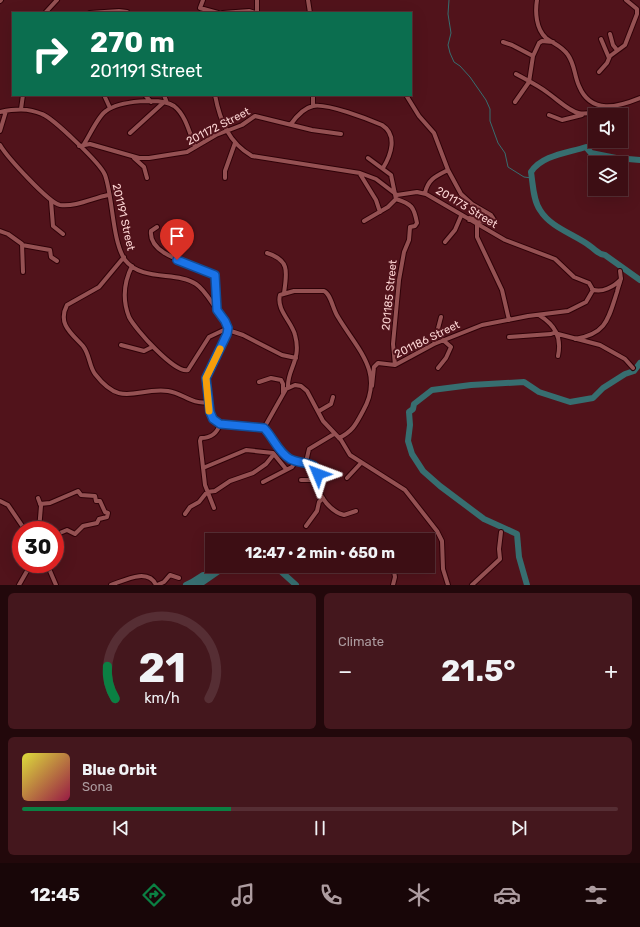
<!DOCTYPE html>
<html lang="en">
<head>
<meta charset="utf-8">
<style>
  body { margin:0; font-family:Rubik,sans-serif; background:#44171d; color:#f1f3f6; height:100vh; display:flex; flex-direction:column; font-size:15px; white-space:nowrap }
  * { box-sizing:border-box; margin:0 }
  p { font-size:13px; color:#ad9ca0 }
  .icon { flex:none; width:22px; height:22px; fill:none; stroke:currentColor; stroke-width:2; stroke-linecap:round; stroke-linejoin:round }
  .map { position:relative; height:585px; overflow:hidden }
  .details { display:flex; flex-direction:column; gap:8px; padding:8px; background:#22080b; flex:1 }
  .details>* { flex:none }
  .top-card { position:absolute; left:12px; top:12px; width:400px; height:84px; border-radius:0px; box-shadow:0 4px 16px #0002,0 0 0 1px #562e34; background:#0b6e4f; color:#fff; overflow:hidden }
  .tools { position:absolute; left:588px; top:108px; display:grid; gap:8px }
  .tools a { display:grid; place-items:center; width:40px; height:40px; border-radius:0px; background:#3d0e14; box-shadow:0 4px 16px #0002,0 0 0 1px #562e34; font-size:20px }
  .speed { position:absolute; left:12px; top:521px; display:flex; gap:8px; font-size:20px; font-weight:700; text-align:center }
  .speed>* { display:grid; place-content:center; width:52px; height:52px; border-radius:50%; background:#3d0e14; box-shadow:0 4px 16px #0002,0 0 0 1px #562e34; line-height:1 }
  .speed .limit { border:6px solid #d22; background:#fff; color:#111 }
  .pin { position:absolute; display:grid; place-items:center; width:34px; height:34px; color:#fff; margin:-41px -17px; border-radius:50% 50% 50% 0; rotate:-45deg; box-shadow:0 0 4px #0007 }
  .pin .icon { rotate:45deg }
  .me { position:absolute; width:44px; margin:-22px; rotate:314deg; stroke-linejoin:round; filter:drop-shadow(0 0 3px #0008) }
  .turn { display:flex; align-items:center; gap:14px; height:84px; padding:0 12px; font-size:18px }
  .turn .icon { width:52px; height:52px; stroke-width:2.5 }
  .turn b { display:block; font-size:28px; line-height:34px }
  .big { font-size:30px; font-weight:700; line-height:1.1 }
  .details .widget { flex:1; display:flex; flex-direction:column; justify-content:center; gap:6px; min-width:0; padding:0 14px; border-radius:6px; background:#44171d }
  .details .dial { align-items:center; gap:0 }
  .dial svg { height:104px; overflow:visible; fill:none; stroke:#562e34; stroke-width:7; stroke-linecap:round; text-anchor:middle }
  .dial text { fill:#f1f3f6; stroke:none }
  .song { display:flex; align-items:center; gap:12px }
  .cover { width:48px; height:48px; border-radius:6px; background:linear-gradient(135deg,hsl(60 70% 55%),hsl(340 70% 35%)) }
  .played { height:4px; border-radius:2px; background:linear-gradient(90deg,#0b8043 35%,#562e34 35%) }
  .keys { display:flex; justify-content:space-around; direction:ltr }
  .heat { display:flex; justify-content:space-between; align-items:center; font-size:22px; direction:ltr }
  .details .tiles { flex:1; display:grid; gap:8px; grid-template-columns:1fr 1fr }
  .widget:last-child { grid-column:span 2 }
  .trip { position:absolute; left:205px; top:533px; width:230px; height:40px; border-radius:0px; background:#3d0e14; box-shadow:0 4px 16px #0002,0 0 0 1px #562e34; font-weight:700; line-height:40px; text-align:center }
  .menu { display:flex; height:64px; justify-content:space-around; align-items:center; background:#180608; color:#ad9ca0 }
  .menu .icon { width:28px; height:28px }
  .menu .current { color:#0b8043 }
  .menu b { font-size:18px; color:#f1f3f6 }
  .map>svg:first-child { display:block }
</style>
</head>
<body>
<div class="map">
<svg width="640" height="585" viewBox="0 0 640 585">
  <rect width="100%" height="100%" fill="#51131b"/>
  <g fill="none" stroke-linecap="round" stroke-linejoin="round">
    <path stroke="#376e70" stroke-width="1" d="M449,0L448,14L451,33L448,45L450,53L454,62L460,66L470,77L486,100L490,109V121L498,143L505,153L508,167L524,177L532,178"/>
    <path stroke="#376e70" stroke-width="6" d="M640,160L616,158L591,153L586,147C568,153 542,155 531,172C533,184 533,200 540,210C551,228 574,234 590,246C596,250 597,254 605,255L640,280
      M275,566L296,585
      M192,582L203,575L209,576
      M186,585L192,582H203L226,566
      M527,585L519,557L517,534L484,519L440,486L423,471L412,454L408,441L410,425L409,412L413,409L414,404L432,390L471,385L524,382L539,392L570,402L593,398L603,388L625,374L634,371L640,363"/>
    <defs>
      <path id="minor" d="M203,0L200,8L218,13
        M257,0V13
        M308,0L310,13
        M537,0C535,12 536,29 546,38C554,44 562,46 568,55C575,65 574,75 579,86C591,115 618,107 640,98
        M0,1L1,0
        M45,13L57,0
        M90,13L119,11L127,12
        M223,13L249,11L255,13
        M610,34L613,45L617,50
        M601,39L609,58
        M503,42L512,45L533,56
        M599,72L607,63L610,56L625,45L637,14V9L626,0
        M516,74C527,80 539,86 548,93C570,109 577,122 605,107
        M104,95L110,108
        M145,95L151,102
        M164,95L167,103
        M215,95C220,121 229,143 252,156L360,173L376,179L397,195L417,192L426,194L505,240L555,259L574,277L589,283L593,290L586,302L568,311L528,316L482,325L434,344L395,365L378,363L374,367L372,386
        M313,95V106
        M406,95L419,116L434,133L448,170L461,194L472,204L491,215L495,221C488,226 477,219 469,218V220
        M515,102L529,82L533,56L539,43L542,41L553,42
        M21,109L23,95
        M0,112C15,109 28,108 42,114C53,118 101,164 105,175C113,197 112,241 125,260C142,282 177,271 196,284C205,290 211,302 217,310C223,318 229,324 227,334L207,378L210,412L213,419L220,424L264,428C273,437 278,452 290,459C298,464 310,459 316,468C319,473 316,478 317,483C319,497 331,512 344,515L356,511
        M549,115L562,120L582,115
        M291,124C296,117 304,108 313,106C327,103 368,119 382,125C398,135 391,155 383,168
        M0,131L6,111
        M130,133L163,103
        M84,144C90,135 98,116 106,111C119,101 161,97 174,106C186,115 190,135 195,147
        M0,145C7,157 49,203 60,205C76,207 93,198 108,195
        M79,146L90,144L139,158H149L174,154L187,152L216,135L242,125L255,116L312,130L341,134
        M134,158L144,167L147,178
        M360,174L376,200L380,212
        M225,178V171L235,143
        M425,193C428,179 436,176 448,170
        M51,201L53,226L63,234
        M364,221L388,207L396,199L391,175L368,158
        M477,225V237L502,290L509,320
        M157,227L151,231C148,258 200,264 215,275L217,309
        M0,231L8,234L22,244L23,272
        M445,242L455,230L461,216
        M22,245L50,250L51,257L57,261
        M267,253C290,260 287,272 284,293
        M124,257L99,287L67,305C57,324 72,334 83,346C90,355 89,366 95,374C122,409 136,387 168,391C183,393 192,405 208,402
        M132,266C124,282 122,299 129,317C135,329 175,374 188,370L209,337L228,328
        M592,289C601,294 615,286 621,279L620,271
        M539,315C555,325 562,337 558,356
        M228,330L243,335L282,355L296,358
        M558,334L600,345L625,359L633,368
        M509,337L551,334L556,332
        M575,339C606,334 608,320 617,292C618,287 620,283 621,278
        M434,344L441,317
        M121,345L144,351L152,347
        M395,365L393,344L399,280L404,252L409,240L410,227L415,226L417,223C414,207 412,204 396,199
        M438,368L446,358L451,347L443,340
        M259,382L271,378L281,380L283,384V393
        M288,387C287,369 302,360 295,335C292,322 276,310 280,295L294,291H324C331,294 333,310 338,317C357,349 385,372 363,411C356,424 353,431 339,438
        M319,411L331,404L333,397
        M264,428L286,389L295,385L301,386L307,391L323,421L341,440L350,455L405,490L437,531L442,541L443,569L448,585
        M306,462L309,449L334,434
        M203,468L246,450L273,453L286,469
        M347,478L361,463
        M301,480H317
        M263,482L292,467L296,461
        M38,498L41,506L39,530
        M0,501L8,505L25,530
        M40,504L50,503L78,491L81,495L95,496L96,501H100L105,512L108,513L107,517L99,519L97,523L83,526L75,534L67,530L55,535
        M214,508L205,485L200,441L201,438C211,438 217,434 220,424
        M185,514L190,507L199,502L207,492L215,491L230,481L253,473L266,464L274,454
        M306,526L317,511L319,502L323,498
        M39,527L45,530
        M47,564L56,585
        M393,566L395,577L393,585
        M19,585L31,564
        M111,585C123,581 148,567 156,585
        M157,585L164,582L170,575L179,578
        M472,585L500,559L499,549L501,532"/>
    </defs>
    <use href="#minor" stroke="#2f0208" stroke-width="6"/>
    <use href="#minor" stroke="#955153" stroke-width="4"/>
  </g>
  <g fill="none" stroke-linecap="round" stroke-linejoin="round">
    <defs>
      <path id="route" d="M177,260L215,275L217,310L225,321L228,328L227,334L206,378L210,412L213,419L220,424L264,428C273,437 278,452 290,459C298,463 306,462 314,466L318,474"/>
    </defs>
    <use href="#route" stroke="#114b97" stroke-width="10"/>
    <use href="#route" stroke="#1a73e8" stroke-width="7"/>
    <path stroke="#f59e0b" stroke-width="7" d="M209,411L206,378L220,349"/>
  </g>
  <g text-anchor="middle" stroke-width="4" stroke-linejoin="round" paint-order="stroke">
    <g font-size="11" fill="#fcd4d3" stroke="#51131b">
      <text transform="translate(218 126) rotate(-27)" y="4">201172 Street</text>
      <text transform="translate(467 207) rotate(31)" y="4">201173 Street</text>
      <text transform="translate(124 217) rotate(77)" y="4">201191 Street</text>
      <text transform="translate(389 295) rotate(-84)" y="4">201185 Street</text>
      <text transform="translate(427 339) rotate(-26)" y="4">201186 Street</text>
    </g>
  </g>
</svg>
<div class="tools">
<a><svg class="icon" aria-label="sound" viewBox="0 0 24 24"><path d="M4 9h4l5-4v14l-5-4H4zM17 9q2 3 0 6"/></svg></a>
<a><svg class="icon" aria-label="layers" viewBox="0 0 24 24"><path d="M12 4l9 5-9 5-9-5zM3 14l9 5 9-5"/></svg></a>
</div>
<div class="speed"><div class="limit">30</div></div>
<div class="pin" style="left:177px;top:260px;background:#d93025"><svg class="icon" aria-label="arrive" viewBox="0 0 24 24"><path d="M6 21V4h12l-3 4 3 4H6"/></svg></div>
<svg class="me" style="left:318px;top:474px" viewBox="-20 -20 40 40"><path d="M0-17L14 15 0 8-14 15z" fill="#1a73e8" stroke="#fff" stroke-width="4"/></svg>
<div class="trip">12:47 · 2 min · 650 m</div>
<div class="top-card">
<div class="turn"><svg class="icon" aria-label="right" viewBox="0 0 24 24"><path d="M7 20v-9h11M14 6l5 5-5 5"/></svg><div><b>270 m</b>201191 Street</div></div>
</div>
</div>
<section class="details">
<div class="tiles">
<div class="widget dial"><svg viewBox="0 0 100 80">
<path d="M14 69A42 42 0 1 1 86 69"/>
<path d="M14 69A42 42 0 0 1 8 44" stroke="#0b8043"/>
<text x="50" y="56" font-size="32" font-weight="700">21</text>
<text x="50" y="72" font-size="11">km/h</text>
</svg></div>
<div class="widget"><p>Climate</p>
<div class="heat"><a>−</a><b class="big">21.5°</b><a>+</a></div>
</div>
<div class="widget">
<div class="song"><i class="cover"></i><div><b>Blue Orbit</b><p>Sona</p></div></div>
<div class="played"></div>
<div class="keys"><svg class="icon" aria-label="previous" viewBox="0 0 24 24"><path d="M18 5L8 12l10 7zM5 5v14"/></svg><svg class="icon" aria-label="pause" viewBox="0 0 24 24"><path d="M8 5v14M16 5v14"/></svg><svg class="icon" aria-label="next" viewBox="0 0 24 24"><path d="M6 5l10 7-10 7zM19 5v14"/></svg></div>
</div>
</div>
</section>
<nav class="menu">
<b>12:45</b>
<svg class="icon current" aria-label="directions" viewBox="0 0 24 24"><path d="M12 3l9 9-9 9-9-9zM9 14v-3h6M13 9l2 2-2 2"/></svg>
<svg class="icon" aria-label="music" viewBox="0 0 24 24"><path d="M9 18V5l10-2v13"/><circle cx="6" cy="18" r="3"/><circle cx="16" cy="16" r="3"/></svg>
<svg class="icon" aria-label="phone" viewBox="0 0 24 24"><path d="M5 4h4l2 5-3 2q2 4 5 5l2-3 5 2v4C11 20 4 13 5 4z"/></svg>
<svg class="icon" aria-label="climate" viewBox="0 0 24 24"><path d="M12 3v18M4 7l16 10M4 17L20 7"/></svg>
<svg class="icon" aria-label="car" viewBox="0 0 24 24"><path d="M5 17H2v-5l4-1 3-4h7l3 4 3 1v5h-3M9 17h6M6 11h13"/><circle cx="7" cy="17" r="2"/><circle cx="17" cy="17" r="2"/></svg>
<svg class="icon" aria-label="filters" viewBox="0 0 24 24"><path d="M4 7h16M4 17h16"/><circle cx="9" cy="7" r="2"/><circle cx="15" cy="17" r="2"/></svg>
</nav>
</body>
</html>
